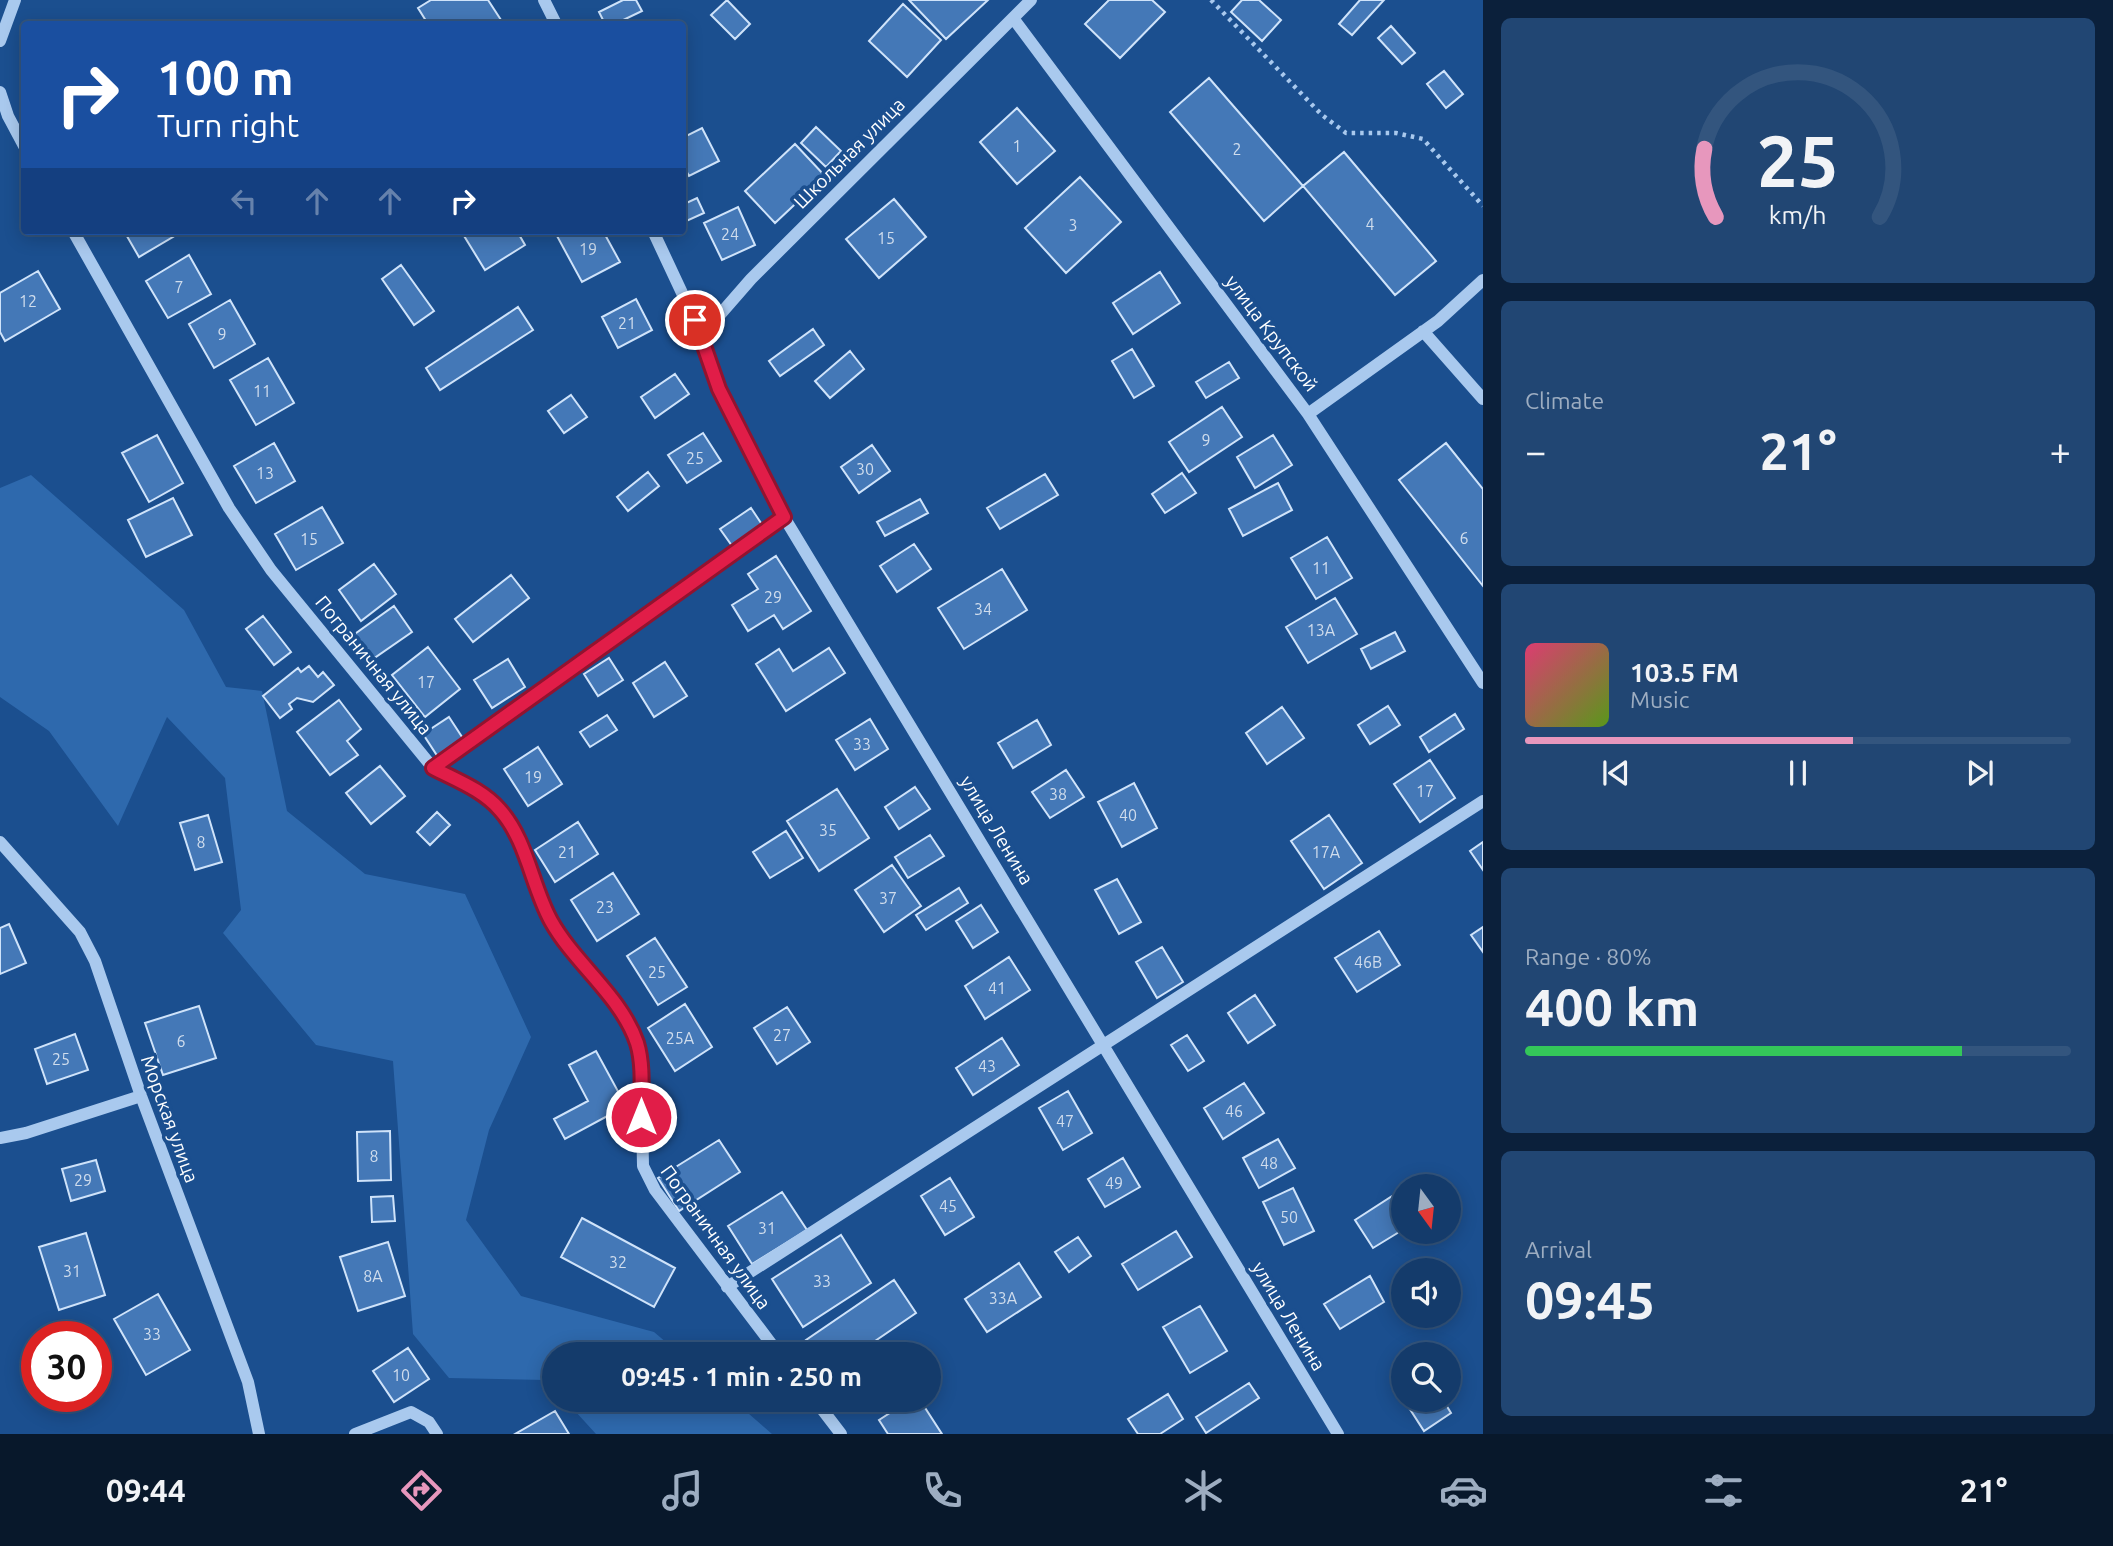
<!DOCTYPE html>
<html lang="en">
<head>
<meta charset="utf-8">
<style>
  body { margin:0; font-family:Ubuntu,sans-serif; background:#214673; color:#f1f3f6; height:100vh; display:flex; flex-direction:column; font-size:26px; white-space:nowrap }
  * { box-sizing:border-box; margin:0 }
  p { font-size:23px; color:#9dadc1 }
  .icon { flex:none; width:38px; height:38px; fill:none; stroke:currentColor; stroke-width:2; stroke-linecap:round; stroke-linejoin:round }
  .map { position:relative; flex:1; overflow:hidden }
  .drawer { display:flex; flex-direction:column; gap:18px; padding:18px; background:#0b203b; width:630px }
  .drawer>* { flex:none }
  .hud { position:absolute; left:21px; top:21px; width:665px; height:214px; border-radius:7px; box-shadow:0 4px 18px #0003,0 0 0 2px #33557e; background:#1a4fa0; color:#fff; overflow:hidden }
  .needle { width:46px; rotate:165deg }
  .controls { position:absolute; left:1391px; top:1174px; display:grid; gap:14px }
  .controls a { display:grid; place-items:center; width:70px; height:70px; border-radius:50%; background:#143b6b; box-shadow:0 4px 18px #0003,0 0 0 2px #33557e; font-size:35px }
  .speed { position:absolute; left:21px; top:1321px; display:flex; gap:14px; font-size:35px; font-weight:700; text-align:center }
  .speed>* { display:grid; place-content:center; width:91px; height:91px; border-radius:50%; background:#143b6b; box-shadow:0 4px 18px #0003,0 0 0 2px #33557e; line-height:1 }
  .speed .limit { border:10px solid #d22; background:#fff; color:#111 }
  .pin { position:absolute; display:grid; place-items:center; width:60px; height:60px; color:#fff; margin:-30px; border:4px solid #fff; border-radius:50%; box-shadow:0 2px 7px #0007 }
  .me { position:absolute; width:77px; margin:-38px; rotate:0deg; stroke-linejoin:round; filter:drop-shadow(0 0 5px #0008) }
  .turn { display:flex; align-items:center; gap:24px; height:147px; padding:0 21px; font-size:32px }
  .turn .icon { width:91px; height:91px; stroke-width:2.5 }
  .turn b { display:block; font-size:49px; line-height:60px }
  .lanes { display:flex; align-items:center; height:66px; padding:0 21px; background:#0003; justify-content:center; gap:35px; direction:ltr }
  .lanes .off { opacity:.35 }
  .big { font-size:52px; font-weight:700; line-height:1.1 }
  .drawer .tile { flex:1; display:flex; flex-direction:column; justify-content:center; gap:10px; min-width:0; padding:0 24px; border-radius:10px; background:#214673 }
  .drawer .dial { align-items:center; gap:0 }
  .dial svg { height:182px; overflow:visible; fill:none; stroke:#33557e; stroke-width:7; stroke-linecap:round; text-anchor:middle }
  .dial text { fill:#f1f3f6; stroke:none }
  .song { display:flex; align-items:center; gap:21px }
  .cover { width:84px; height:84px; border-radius:10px; background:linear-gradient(135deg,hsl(340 70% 55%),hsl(90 70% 35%)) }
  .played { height:7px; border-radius:4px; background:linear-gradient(90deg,#e797bd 60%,#33557e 60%) }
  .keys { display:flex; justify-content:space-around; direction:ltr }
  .heat { display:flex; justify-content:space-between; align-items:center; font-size:38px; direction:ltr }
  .charge { height:10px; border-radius:5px; background:linear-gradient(90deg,#34c759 80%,#33557e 0) }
  .trip { position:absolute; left:542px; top:1342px; width:399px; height:70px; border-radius:35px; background:#143b6b; box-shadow:0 4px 18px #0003,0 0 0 2px #33557e; font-weight:700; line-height:70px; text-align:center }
  .menu { display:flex; height:112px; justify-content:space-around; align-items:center; background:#08182b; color:#9dadc1 }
  .menu .icon { width:49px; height:49px }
  .menu .active { color:#e797bd }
  .menu b { font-size:32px; color:#f1f3f6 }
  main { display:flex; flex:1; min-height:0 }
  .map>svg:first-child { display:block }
</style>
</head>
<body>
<main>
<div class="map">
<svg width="1483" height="1434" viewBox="0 0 1483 1434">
  <rect width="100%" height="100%" fill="#1b4f8f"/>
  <path fill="#2e69ad" d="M31,475L184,610L226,687L262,691L287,811L365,874L465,894L531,1037L489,1130L466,1220L521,1296L654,1332L680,1354H555V1389L546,1380L449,1378L413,1334L393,1061L316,1045L223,933L241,910L225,778L167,717L118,826L49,731L0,697V488Z
    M565,1400H733L772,1434H596Z"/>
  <path fill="#4478b7" stroke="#cfe3fa" stroke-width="2" d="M431,0H488L503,23L428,24L418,8Z
    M623,0H636L642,11L615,24H605L599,12Z
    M727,0L750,24L735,39L711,15Z
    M909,0H988L946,39Z
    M1109,0H1152L1165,12L1120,58L1085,24Z
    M1242,0H1259L1281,20L1262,41L1231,12Z
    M1360,0H1384L1352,35L1339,24Z
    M903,4L941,40L907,77L869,41Z
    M1391,26L1415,53L1402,64L1378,38Z
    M1444,71L1463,94L1446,108L1427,84Z
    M1209,78L1303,186L1264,221L1170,112Z
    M1017,108L1055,151L1017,184L980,142Z
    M816,127L841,151L826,167L801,143Z
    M702,128L719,161L689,176L682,163V138Z
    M795,144L825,176L775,223L745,191Z
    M1344,152L1436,261L1395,295L1303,186Z
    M1080,177L1121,222L1066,273L1025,228Z
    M697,198L704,213L682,223V205Z
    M894,199L926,237L879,278L846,239Z
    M738,207L755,245L722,260L704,223Z
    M124,231H183L139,257Z
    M461,231H517L525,245L485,270Z
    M566,231H603L620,262L582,282L557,236Z
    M189,255L211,294L168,318L146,281Z
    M401,265L434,311L414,325L382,279Z
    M38,271L60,309L5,341L0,332V293Z
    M1160,272L1180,303L1133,334L1113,303Z
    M636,299L652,330L618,348L602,317Z
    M230,300L255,344L214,368L189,324Z
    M518,307L533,330L440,390L426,368Z
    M813,329L824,345L780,376L769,361Z
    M1132,349L1154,386L1134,398L1112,361Z
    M850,351L864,369L830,398L815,381Z
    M268,358L294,403L256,425L230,380Z
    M1229,362L1239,378L1206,398L1196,382Z
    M675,374L689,394L655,418L641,397Z
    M571,395L587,417L564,433L548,411Z
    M1222,407L1242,437L1189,472L1169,442Z
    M703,433L721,461L687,483L668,455Z
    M157,435L183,483L149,502L122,453Z
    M1273,435L1292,465L1255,488L1237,457Z
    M274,443L295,481L256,503L234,466Z
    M1446,443L1483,489V586L1399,480Z
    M872,445L890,471L859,493L841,467Z
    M648,472L659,486L628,511L617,497Z
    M1182,473L1196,493L1165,513L1152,494Z
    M1045,474L1058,495L1000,529L987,508Z
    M1278,483L1292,510L1243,536L1229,509Z
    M173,498L192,535L146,557L128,520Z
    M920,499L928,513L885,536L877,522Z
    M322,507L343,543L296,570L275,534Z
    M751,508L765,529L735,550L720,529Z
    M1327,537L1352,578L1316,599L1291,558Z
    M914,544L931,569L897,592L880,566Z
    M776,556L811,611L783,629L774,615L748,631L732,605L758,589L748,574Z
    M374,564L396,594L361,621L339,590Z
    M1002,569L1027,610L964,649L938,608Z
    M511,575L529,598L473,642L455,619Z
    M1335,598L1357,634L1308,663L1286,627Z
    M394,606L412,632L370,661L352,636Z
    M263,616L291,652L274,665L246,629Z
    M1395,632L1405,651L1371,669L1361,649Z
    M428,647L460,689L425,717L392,675Z
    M829,648L845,673L786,711L756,664L779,649L793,671Z
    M609,658L623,680L598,696L584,674Z
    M508,659L525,687L492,708L474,680Z
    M665,662L687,696L654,717L633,683Z
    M309,666L318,677L323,672L334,685L313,702L297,698L289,704L292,709L280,718L263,696L298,668L301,672Z
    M339,700L361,729L347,741L358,755L330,775L297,732Z
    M1388,706L1400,725L1370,744L1358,725Z
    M1282,707L1304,738L1267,764L1246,733Z
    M1455,714L1464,729L1429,752L1420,737Z
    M607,715L617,730L590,747L580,732Z
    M449,717L464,740L438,757L423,734Z
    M870,719L888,749L855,770L836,740Z
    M1037,720L1051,745L1013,768L998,743Z
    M538,747L562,784L528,806L504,769Z
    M1430,760L1455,798L1420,822L1394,784Z
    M380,766L405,796L371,824L346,793Z
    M1066,770L1084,797L1050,818L1032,792Z
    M1134,783L1157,828L1122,847L1098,802Z
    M915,787L930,809L899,829L885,807Z
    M837,789L869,838L819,871L787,821Z
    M437,812L450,825L430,845L417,832Z
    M208,815L222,862L195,870L180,823Z
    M1329,815L1362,863L1324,889L1291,841Z
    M578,822L598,854L555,882L535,850Z
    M786,831L803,858L770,878L753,852Z
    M930,835L944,856L908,878L895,857Z
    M1483,842V870L1470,851Z
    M892,865L921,906L884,932L855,890Z
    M613,873L639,914L597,941L571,900Z
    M1117,879L1141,922L1119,934L1095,890Z
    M959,888L968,903L926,930L916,915Z
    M981,905L998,932L973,948L956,921Z
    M9,924L26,963L0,974V928Z
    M1483,927V952L1471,935Z
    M1379,931L1400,965L1357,992L1335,958Z
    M655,938L687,987L658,1005L627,956Z
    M1162,947L1183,982L1157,998L1136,962Z
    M1009,957L1030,990L985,1019L965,986Z
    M1255,995L1275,1025L1248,1043L1228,1013Z
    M685,1004L712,1047L675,1071L648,1028Z
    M199,1006L216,1058L163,1075L145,1023Z
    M787,1007L810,1042L777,1064L754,1028Z
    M75,1034L88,1070L47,1084L35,1049Z
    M1187,1035L1204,1061L1188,1071L1171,1045Z
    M1002,1038L1019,1065L973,1095L956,1068Z
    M596,1051L626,1106L565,1139L554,1119L588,1101L569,1065Z
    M1244,1083L1264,1113L1223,1139L1204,1108Z
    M1068,1091L1092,1133L1063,1150L1039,1108Z
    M390,1131L391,1180L358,1181L357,1132Z
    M1278,1139L1295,1168L1259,1188L1243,1158Z
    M719,1140L740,1172L679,1211L658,1178Z
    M1123,1158L1140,1187L1105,1207L1088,1179Z
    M96,1160L105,1191L71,1201L62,1169Z
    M950,1178L974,1217L945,1235L921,1196Z
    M1293,1188L1314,1231L1284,1245L1263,1202Z
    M1400,1191L1404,1198V1229L1373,1248L1355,1220Z
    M782,1192L807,1230L752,1264L728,1226Z
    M393,1196L395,1221L372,1222L371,1197Z
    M582,1218L675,1268L654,1307L561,1257Z
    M1176,1231L1192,1257L1138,1290L1122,1264Z
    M86,1233L105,1295L59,1310L39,1247Z
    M841,1235L871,1283L803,1327L772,1279Z
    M1078,1237L1091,1256L1069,1272L1055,1252Z
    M388,1242L405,1296L358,1311L340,1257Z
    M1019,1263L1041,1297L987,1332L965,1299Z
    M1370,1276L1384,1302L1340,1329L1324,1304Z
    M894,1280L916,1313L856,1354H816L806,1340Z
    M158,1294L190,1350L146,1375L114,1319Z
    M1200,1306L1227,1351L1190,1373L1163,1327Z
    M408,1348L429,1379L394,1402L373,1371Z
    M1249,1383L1259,1398L1206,1433L1196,1417Z
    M1168,1394L1183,1419L1160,1434H1138L1128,1419Z
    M910,1400H920L942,1434H888L879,1420Z
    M1404,1400H1443L1451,1413L1424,1431Z
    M555,1411L569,1434H515Z"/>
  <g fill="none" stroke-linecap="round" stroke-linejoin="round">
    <path stroke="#a9c9ee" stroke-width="4.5" stroke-dasharray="3.5 5" stroke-linecap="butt" d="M1211,0L1322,115L1346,133H1396L1423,139L1483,206"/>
    <path stroke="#a9c9ee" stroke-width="12" d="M544,0L556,24
      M1013,18L1308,414L1483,683
      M0,41L15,0
      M0,92L8,116L24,146
      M73,231L229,508L271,570L433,768L483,794L501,811L514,831L550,920L623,1015L637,1043L641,1066L643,1166L655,1190L779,1354
      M653,231L705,342L719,389L784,517L1338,1434
      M1423,331L1483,399
      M705,342L717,318L751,279L1031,0
      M1308,414L1438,321L1483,280
      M433,768L784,517
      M0,842L80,932L95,961L141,1096L248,1382L259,1434
      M0,1138L26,1133L141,1096
      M727,1287L1483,801
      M815,1400L841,1434
      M355,1434L411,1412L429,1422L437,1434"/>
  </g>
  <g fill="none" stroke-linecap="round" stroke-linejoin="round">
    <defs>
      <path id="route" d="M641,1117C641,1093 644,1066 637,1043C621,996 575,964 551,921C532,887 527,840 500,810C483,790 456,780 433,768L784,517L719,389L695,320"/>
    </defs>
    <use href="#route" stroke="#92132f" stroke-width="18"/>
    <use href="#route" stroke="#e11d48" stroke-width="12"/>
  </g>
  <g text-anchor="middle" stroke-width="7" stroke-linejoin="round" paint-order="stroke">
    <g font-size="16" fill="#d0dded">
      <text x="1017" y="152">1</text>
      <text x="1237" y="155">2</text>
      <text x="1370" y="230">4</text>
      <text x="1073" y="231">3</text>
      <text x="730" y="240">24</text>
      <text x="886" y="244">15</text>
      <text x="588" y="255">19</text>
      <text x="179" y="293">7</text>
      <text x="28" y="307">12</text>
      <text x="627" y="329">21</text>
      <text x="222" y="340">9</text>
      <text x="262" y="397">11</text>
      <text x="1206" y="446">9</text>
      <text x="695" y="464">25</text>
      <text x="865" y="475">30</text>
      <text x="265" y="479">13</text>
      <text x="1464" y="544">6</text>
      <text x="309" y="545">15</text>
      <text x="1321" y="574">11</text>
      <text x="773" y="603">29</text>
      <text x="983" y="615">34</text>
      <text x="1321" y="636">13А</text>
      <text x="426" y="688">17</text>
      <text x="862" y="750">33</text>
      <text x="533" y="783">19</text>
      <text x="1425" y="797">17</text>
      <text x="1058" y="800">38</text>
      <text x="1128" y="821">40</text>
      <text x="828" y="836">35</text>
      <text x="201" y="848">8</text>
      <text x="567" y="858">21</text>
      <text x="1326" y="858">17А</text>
      <text x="888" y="904">37</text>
      <text x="605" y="913">23</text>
      <text x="1368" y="968">46В</text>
      <text x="657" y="978">25</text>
      <text x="997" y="994">41</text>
      <text x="782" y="1041">27</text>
      <text x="680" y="1044">25А</text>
      <text x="181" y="1047">6</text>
      <text x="61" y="1065">25</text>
      <text x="987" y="1072">43</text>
      <text x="1234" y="1117">46</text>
      <text x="1065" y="1127">47</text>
      <text x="374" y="1162">8</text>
      <text x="1269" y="1169">48</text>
      <text x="83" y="1186">29</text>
      <text x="1114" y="1189">49</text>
      <text x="948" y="1212">45</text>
      <text x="1289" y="1223">50</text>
      <text x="767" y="1234">31</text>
      <text x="618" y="1268">32</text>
      <text x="72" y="1277">31</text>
      <text x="373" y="1282">8А</text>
      <text x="822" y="1287">33</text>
      <text x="1003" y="1304">33А</text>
      <text x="152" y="1340">33</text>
      <text x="401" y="1381">10</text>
    </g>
    <g font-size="19" fill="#fff" stroke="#1b4f8f">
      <text transform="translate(849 153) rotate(-45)" y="7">Школьная улица</text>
      <text transform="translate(1272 333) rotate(53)" y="7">улица Крупской</text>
      <text transform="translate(374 665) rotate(51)" y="7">Пограничная улица</text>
      <text transform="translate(997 830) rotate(59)" y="7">улица Ленина</text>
      <text transform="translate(170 1119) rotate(70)" y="7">Морская улица</text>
      <text transform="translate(716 1237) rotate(54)" y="7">Пограничная улица</text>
      <text transform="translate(1289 1316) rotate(59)" y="7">улица Ленина</text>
    </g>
  </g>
</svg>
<div class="controls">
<a><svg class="needle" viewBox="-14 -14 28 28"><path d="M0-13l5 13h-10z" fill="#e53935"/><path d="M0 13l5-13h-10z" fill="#9dadc1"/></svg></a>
<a><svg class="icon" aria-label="sound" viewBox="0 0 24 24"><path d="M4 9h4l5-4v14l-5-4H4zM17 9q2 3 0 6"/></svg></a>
<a><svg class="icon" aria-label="search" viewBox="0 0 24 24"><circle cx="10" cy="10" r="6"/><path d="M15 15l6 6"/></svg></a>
</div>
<div class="speed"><div class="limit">30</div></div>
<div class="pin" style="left:695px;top:320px;background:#d93025"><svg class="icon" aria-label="arrive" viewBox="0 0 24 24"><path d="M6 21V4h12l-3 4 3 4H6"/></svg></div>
<svg class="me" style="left:641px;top:1117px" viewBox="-20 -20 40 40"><circle r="17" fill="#e11d48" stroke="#fff" stroke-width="3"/><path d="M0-11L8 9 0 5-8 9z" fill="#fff"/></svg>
<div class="trip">09:45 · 1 min · 250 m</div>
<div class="hud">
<div class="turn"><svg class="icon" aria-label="right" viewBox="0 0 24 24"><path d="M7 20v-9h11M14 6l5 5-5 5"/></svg><div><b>100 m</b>Turn right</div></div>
<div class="lanes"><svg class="icon off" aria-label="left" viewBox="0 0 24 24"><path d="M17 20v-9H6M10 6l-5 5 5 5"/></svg><svg class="icon off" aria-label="ahead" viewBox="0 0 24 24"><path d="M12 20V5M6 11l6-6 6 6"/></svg><svg class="icon off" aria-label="ahead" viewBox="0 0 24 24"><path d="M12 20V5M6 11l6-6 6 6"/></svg><svg class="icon" aria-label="right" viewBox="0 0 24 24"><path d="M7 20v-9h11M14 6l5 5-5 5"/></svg></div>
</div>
</div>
<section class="drawer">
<div class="tile dial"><svg viewBox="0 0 100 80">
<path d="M14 69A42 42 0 1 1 86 69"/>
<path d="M14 69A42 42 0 0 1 9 39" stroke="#e797bd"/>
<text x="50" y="56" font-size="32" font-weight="700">25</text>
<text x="50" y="72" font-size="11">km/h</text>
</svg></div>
<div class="tile"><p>Climate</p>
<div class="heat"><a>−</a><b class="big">21°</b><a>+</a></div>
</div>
<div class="tile">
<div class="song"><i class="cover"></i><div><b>103.5 FM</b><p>Music</p></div></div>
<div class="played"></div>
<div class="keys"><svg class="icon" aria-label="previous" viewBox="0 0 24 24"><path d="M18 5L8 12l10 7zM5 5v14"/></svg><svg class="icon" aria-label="pause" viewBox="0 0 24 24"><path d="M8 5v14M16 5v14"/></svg><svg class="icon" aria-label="next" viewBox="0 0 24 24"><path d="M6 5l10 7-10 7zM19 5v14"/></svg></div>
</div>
<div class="tile"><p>Range · 80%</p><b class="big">400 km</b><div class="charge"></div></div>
<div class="tile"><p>Arrival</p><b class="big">09:45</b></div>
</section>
</main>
<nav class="menu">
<b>09:44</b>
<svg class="icon active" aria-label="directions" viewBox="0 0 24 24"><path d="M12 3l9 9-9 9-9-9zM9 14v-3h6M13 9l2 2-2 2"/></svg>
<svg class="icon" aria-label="music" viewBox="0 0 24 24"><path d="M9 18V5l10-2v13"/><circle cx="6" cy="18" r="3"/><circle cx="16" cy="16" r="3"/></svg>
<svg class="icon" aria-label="phone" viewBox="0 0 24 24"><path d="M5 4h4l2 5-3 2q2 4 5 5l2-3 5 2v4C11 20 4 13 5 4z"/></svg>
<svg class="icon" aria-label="climate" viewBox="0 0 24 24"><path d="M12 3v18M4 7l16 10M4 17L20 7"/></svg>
<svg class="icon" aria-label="car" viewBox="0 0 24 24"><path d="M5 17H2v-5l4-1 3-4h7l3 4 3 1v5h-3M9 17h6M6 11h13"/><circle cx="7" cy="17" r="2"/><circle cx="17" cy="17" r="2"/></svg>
<svg class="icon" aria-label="filters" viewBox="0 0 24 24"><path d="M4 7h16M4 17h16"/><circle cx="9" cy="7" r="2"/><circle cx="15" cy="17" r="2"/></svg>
<b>21°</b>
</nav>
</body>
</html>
